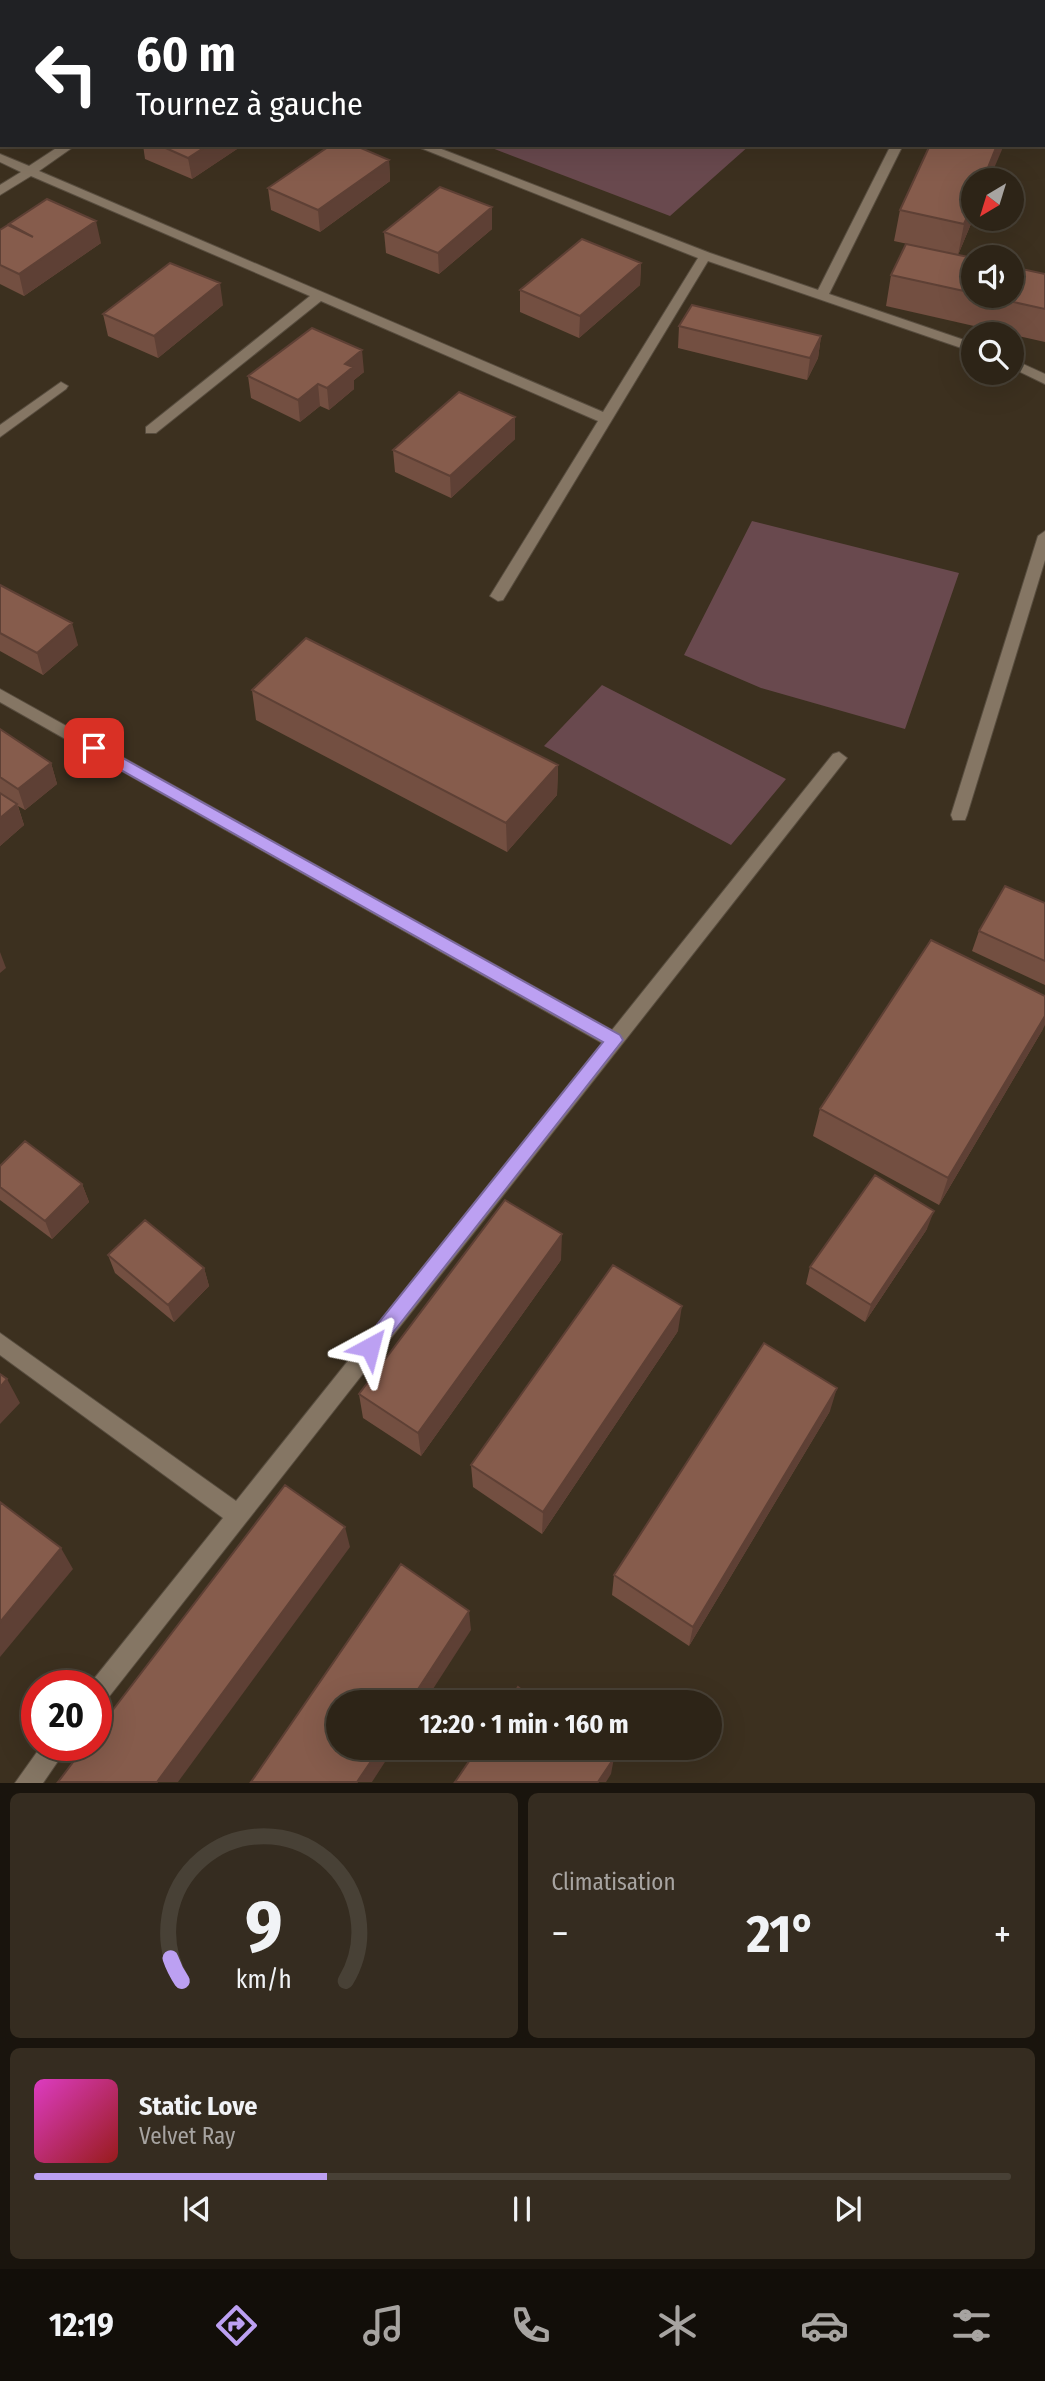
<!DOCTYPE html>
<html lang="fr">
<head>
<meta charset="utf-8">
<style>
  body { margin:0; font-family:"Fira Sans Condensed",sans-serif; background:#352c20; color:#f1f3f6; height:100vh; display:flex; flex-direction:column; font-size:26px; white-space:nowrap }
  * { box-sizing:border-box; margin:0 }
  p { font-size:23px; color:#a7a4a1 }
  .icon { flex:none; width:38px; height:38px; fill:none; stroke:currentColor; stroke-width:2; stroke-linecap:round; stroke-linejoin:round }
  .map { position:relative; height:1783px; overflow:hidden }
  .panel { display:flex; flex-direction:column; gap:10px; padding:10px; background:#19140d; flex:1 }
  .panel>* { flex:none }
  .guide { position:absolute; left:0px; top:0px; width:1046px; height:147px; box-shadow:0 7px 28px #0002,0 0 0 2px #484136; background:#202124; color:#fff; overflow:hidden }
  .needle { width:46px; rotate:218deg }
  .tools { position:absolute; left:961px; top:168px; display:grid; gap:14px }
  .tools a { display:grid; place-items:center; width:63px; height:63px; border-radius:50%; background:#2d2417; box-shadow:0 7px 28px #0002,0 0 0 2px #484136; font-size:35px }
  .speed { position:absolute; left:21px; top:1670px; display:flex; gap:14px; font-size:35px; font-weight:700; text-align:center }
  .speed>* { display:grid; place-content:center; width:91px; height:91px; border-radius:50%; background:#2d2417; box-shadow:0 7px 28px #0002,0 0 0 2px #484136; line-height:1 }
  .speed .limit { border:10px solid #d22; background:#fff; color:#111 }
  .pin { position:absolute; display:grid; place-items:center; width:60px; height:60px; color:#fff; margin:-30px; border-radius:14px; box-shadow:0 4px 10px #0006 }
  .me { position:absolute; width:77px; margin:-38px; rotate:38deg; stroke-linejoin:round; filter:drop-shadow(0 0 5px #0008) }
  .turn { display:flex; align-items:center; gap:24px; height:147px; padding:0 21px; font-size:32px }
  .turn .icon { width:91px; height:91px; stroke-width:2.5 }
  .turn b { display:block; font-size:49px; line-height:60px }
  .big { font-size:52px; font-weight:700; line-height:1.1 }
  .panel .widget { flex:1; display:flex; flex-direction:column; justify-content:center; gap:10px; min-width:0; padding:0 24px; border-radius:10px; background:#352c20 }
  .panel .dial { align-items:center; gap:0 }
  .dial svg { height:182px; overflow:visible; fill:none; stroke:#484136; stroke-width:7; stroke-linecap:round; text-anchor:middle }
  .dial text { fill:#f1f3f6; stroke:none }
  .song { display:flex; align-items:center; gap:21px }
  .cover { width:84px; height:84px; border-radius:10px; background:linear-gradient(135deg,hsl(310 70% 55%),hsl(0 70% 35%)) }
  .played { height:7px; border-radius:4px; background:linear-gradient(90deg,#bca0f2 30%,#484136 30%) }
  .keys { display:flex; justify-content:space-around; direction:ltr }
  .heat { display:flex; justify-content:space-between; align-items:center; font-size:38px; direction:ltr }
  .panel .tiles { flex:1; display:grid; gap:10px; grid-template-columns:1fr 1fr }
  .widget:last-child { grid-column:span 2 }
  .trip { position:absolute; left:326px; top:1690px; width:396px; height:70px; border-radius:35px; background:#2d2417; box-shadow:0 7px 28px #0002,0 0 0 2px #484136; font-weight:700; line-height:70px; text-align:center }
  .dock { display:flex; height:112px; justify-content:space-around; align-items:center; background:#120e09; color:#a7a4a1 }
  .dock .icon { width:49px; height:49px }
  .dock .selected { color:#bca0f2 }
  .dock b { font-size:32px; color:#f1f3f6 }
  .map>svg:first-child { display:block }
</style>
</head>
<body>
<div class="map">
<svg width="1045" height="1783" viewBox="0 0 1045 1783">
  <rect width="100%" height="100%" fill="#3c301f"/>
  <path fill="#69494e" d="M484,145H750L670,216Z
    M752,521L959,573L905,729L761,688L684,655Z
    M602,685L786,779L731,845L544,746Z"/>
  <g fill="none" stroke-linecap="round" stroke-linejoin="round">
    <defs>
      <path id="service" d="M37,0H52L53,2H39Z
        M347,0H359L346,2Z
        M61,145H76L39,171L603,412L698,258L413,145H431L710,253L818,290L891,145H903L829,294L973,343V352L708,261L503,600L498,601L490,596L598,421L321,301L156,433H146V427L310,296L31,176L0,195V185L21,172L0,162V154L29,166Z
        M1012,359L1045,374V384L1012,368Z
        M61,382L68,386L66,389L0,437V425Z
        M1045,531V560L967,815L965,820H953L951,815L1038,536Z
        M0,689L612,1030L833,754L839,752L847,758L104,1703L96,1707V1685H89L223,1518L0,1355V1333L236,1501L602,1043L0,702Z
        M42,1745H69L43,1783H15Z"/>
    </defs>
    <use href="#service" stroke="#584d3f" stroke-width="2"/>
    <use href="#service" fill="#857664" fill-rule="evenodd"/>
  </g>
  <path fill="#734f41" d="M273,0H335L333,2H273Z
    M2,44V97L0,96V45Z
    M143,145H243L192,179L145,159Z
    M389,160L390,181L320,232L271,210L268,188Z
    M973,180V219L958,255L894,241L900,210Z
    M492,207V229L439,274L386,253L384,232Z
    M9,224L101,243L24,296L0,284V230L9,226Z
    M973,258V296H1012L1045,274V342L886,306L891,275Z
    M641,263L640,285L579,338L520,312V290Z
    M223,305L158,358L108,336L103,314Z
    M679,326L821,336L818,358L807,380L678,348Z
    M364,372L354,380V389L329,410L320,406L300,422L251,398L248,376Z
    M515,417V439L451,498L395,472L393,450Z
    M0,585L78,645L43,675L0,651Z
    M252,690L558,765L557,795L507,852L256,720Z
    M0,729L51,763L57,784L25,810L18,806L24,825L0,846Z
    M1045,903V985L972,951L979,931Z
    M1043,1029L939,1205L813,1136L820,1109Z
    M0,1166L82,1184L89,1202L52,1239L0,1200Z
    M927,1229L865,1322L806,1284L810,1267Z
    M108,1255L204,1268L209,1286L174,1322L115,1273Z
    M561,1260L421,1456L363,1418L359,1394Z
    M678,1331L542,1534L473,1487L471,1465Z
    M830,1411L689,1646L612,1595L614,1575Z"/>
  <path fill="#5e4035" d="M307,0H335L333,2H307Z
    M208,145H243L192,179L188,158Z
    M997,145H1004L989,180H983Z
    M389,160L390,181L320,232L318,210Z
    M973,203V219L958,255L964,224Z
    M492,207V229L439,274L438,253Z
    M96,221L101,243L24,296L19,274Z
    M641,263L640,285L579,338L580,316Z
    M220,283L223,305L158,358L154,336Z
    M821,336L818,358L807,380L810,358Z
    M362,350L364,372L354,380V389L329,410L327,388L345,364Z
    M318,384L320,406L300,422L298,400Z
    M515,417V439L451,498L450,476Z
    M72,623L78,645L43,675L37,653Z
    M51,763L57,784L25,810L18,789Z
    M558,765L557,795L507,852L506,823Z
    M17,804L24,825L0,846V818Z
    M0,952L6,968L0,973Z
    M1045,1016V1025L1043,1029L939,1205L948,1178Z
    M82,1184L89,1202L52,1239L45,1221Z
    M934,1211L927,1229L865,1322L871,1305Z
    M562,1234L561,1260L421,1456L418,1433Z
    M204,1268L209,1286L174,1322L168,1305Z
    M682,1306L678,1331L542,1534L543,1512Z
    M7,1379L20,1403L0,1424V1387Z
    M837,1388L830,1411L689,1646L693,1627Z
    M345,1527L350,1547L178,1782H157Z
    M61,1548L73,1569L0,1657V1622Z
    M469,1611L471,1630L424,1703H409Z
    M380,1748H394L372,1782H357Z
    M614,1758L611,1774L606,1782H598Z"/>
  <path fill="#865c4c" stroke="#5e4035" stroke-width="2" d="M2,44V77H0V45Z
    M159,145H208L188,158Z
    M331,145H354L389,160L318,210L268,188Z
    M930,145H997L983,180H973V203L964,224L900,210Z
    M440,187L492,207L438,253L384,232Z
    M47,199L96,221L19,274L0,265V230L8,225L33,237L9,224Z
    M582,239L641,263L580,316L520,290Z
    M906,244L973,258V293L891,275Z
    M170,263L220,283L154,336L103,314Z
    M1012,267L1045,274V309L986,296H1012Z
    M692,305L821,336L810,358L679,326Z
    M312,328L362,350L345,364L353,367L327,388L318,384L298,400L248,376Z
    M459,392L515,417L450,476L393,450Z
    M0,585L72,623L37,653L0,633Z
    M306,638L558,765L506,823L252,690Z
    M0,729L51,763L18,789L0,777Z
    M0,793L17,804L0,818Z
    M1005,886L1045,903V961L979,931Z
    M931,940L1045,996V1016L948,1178L820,1109Z
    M25,1141L82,1184L45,1221L0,1187V1166Z
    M875,1175L934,1211L871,1305L810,1267Z
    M505,1200L562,1234L418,1433L359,1394Z
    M145,1220L204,1268L168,1305L108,1255Z
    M613,1265L682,1306L543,1512L471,1465Z
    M764,1343L837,1388L693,1627L614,1575Z
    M0,1374L7,1379L0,1387Z
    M285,1485L345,1527L157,1782H58L86,1745H96V1732Z
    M0,1502L61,1548L0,1622Z
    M401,1564L469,1611L409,1703H338V1748H380L357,1782H251Z
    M518,1687L539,1703H508Z
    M478,1748H601L614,1758L598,1782H455Z"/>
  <path fill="#bca0f2" stroke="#7a689d" stroke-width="2" d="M94,742L620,1035L623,1040L377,1353L370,1356L364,1353L361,1347L364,1341L603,1042L89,752L86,748Z"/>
</svg>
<div class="tools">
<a><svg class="needle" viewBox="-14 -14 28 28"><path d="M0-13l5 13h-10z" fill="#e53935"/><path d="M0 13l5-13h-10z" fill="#a7a4a1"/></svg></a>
<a><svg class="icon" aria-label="sound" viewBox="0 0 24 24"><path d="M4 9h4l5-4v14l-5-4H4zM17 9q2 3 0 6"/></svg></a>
<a><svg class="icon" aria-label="search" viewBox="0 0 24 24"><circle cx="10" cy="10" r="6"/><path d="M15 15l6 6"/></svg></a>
</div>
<div class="speed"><div class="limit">20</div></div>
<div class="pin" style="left:94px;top:748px;background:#d93025"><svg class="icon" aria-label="arrive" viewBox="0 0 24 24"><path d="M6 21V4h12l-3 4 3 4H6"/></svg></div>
<svg class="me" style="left:370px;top:1347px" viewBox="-20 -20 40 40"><path d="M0-17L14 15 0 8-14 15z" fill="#bca0f2" stroke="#fff" stroke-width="4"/></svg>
<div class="trip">12:20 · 1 min · 160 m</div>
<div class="guide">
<div class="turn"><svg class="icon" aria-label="left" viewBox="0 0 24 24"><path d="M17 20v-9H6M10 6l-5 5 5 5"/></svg><div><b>60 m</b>Tournez à gauche</div></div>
</div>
</div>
<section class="panel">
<div class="tiles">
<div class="widget dial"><svg viewBox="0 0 100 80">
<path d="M14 69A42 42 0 1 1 86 69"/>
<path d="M14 69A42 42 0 0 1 9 59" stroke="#bca0f2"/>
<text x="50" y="56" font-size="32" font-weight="700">9</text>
<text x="50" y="72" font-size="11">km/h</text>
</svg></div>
<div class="widget"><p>Climatisation</p>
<div class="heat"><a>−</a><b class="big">21°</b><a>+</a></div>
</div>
<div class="widget">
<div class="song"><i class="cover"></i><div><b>Static Love</b><p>Velvet Ray</p></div></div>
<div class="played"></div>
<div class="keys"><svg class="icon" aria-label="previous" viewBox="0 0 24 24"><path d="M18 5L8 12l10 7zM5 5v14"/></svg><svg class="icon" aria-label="pause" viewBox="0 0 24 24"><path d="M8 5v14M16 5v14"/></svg><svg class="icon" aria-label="next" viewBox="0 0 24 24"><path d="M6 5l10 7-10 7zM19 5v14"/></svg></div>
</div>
</div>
</section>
<nav class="dock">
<b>12:19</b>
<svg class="icon selected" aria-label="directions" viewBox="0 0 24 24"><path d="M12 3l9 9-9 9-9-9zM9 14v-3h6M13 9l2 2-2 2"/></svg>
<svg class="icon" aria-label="music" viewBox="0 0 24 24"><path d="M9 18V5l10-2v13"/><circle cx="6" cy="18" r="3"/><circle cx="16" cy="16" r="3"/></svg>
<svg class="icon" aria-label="phone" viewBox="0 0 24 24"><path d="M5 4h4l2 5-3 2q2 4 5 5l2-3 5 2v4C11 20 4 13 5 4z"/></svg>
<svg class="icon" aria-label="climate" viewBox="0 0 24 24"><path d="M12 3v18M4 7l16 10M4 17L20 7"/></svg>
<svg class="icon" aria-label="car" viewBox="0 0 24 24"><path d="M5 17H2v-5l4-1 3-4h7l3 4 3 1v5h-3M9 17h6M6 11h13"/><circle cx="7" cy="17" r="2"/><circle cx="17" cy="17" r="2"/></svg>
<svg class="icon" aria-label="filters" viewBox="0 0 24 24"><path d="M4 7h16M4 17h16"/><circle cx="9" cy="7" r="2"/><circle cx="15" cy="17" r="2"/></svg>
</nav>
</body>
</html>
